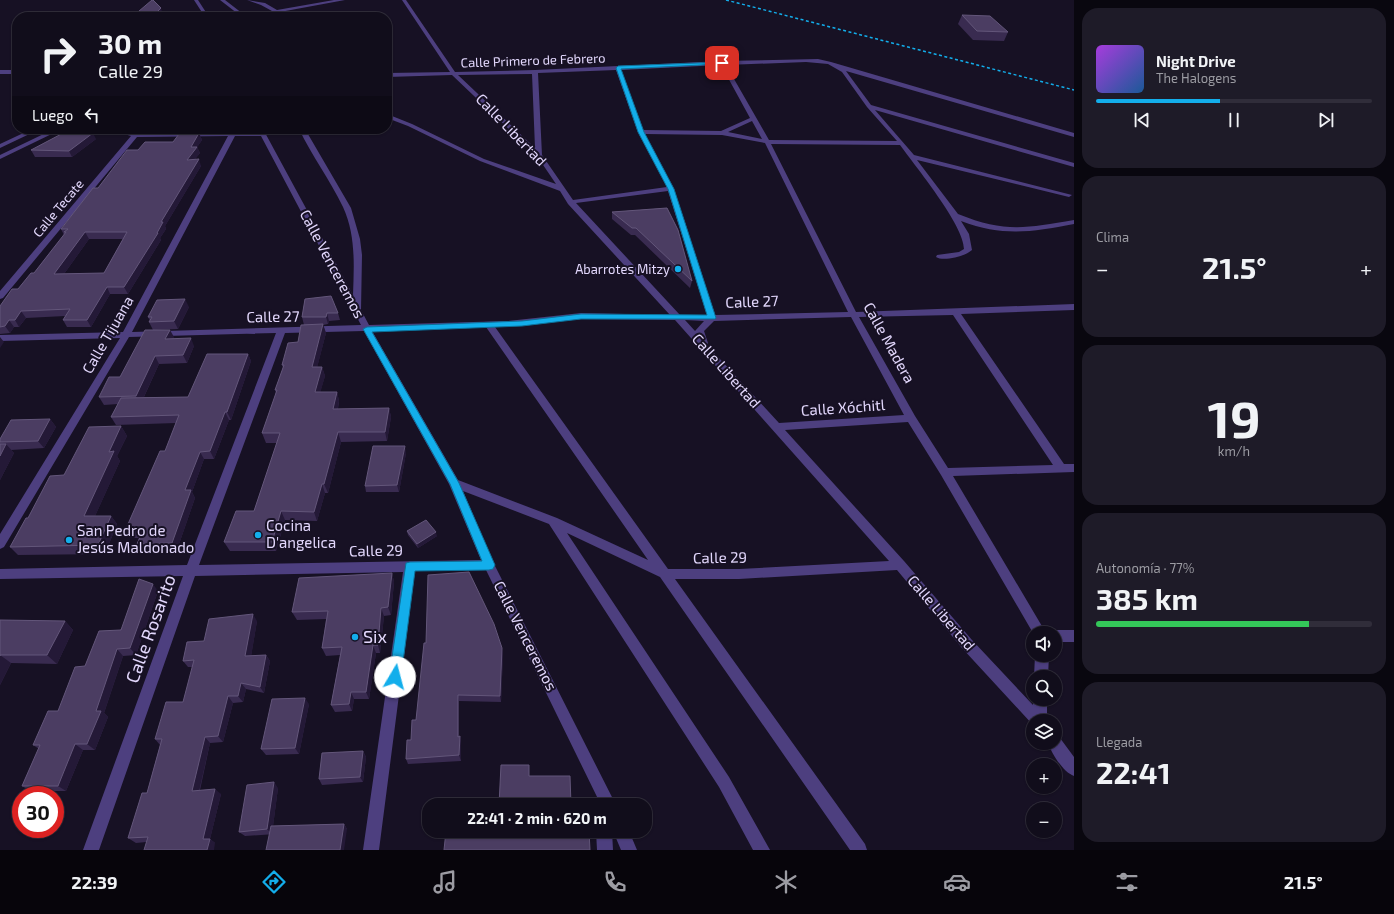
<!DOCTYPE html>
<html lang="es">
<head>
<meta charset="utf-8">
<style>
  body { margin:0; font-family:"Exo 2",sans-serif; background:#1e1b28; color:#f1f3f6; height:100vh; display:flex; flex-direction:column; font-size:15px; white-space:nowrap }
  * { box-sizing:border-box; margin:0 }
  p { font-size:13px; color:#9c9ca3 }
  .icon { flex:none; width:22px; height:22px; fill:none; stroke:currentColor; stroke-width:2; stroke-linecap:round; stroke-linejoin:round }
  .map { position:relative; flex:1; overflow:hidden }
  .sheet { display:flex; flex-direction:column; gap:8px; padding:8px; background:#09070f; width:320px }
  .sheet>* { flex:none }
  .hud { position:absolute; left:12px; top:12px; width:380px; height:122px; border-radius:16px; box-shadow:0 1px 3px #0004,0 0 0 1px #302d3a; background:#110d1b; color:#f1f3f6; overflow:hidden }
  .fabs { position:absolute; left:1026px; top:626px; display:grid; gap:8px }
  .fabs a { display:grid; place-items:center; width:36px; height:36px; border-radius:50%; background:#110d1b; box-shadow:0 1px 3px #0004,0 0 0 1px #302d3a; font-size:20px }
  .speed { position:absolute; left:12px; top:786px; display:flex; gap:8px; font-size:20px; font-weight:700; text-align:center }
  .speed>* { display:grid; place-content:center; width:52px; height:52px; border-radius:50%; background:#110d1b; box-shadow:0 1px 3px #0004,0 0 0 1px #302d3a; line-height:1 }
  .speed .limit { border:6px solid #d22; background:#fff; color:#111 }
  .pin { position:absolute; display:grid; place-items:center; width:34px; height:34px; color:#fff; margin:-17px; border-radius:8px; box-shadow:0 2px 6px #0006 }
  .me { position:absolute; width:44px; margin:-22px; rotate:8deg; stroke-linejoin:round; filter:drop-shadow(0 0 3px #0008) }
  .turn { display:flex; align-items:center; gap:14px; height:84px; padding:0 20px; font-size:18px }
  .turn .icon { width:52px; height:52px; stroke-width:2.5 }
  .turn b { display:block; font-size:28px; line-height:34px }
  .then { display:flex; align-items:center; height:38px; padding:0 20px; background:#0003; gap:8px; font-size:15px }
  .big { font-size:30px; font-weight:700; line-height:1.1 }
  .sheet .card { flex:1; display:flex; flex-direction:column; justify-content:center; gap:6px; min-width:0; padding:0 14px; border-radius:16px; background:#1e1b28 }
  .sheet .dial { align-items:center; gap:0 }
  .dial b { font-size:52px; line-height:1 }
  .song { display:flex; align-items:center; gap:12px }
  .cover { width:48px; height:48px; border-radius:6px; background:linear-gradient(135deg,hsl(280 70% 55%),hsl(210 70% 35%)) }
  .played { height:4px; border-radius:2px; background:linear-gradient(90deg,#13aeeb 45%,#302d3a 45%) }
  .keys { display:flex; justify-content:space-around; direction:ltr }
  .heat { display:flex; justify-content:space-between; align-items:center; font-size:22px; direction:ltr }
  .charge { height:6px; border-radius:3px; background:linear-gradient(90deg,#34c759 77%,#302d3a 0) }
  .trip { position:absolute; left:422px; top:798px; width:230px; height:40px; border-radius:16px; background:#110d1b; box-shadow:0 1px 3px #0004,0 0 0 1px #302d3a; font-weight:700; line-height:40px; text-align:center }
  .menu { display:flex; height:64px; justify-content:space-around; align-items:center; background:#07050b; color:#9c9ca3 }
  .menu .icon { width:28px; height:28px }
  .menu .on { color:#13aeeb }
  .menu b { font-size:18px; color:#f1f3f6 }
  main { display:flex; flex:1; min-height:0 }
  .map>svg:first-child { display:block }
</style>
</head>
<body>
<main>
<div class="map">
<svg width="1074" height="850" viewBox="0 0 1074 850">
  <rect width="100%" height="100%" fill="#171124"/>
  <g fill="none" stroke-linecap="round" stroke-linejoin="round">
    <path fill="#4d3f7f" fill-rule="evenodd" d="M194,0H198L209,17H205Z
      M220,0H225L247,17H242Z
      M247,0L265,3L277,10L334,0H345L280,12L288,17H283L276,13L262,17H255L272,11L261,5Z
      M402,0H406L455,72L535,70L722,61L818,59L831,62L1074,133V137L846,71L871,105L1074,163V167L875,110L914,155L1072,195L1069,197L917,160L958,214C1005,233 1026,228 1074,220V224C1031,232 1004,237 961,221L969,234L972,250C966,256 943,262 936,257L937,255L959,252L964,249C964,225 915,166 900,145L771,144L856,312L1074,304V310L961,314L1064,464H1074V472L953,476L1046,633H1033L941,475L908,422L785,430L904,561L972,640L1033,705V699H1047V721H1033V725L962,648L897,570L739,579H675L865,844L867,850H850L660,577L567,533L729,777L770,850H753L719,787L549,524L463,491L494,564L616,805H601L486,570L415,571L379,850H363L403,572L195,576L99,850H83L183,576L0,579V569L187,565L276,333L129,337L4,547L0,549V534L120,338L0,341V335L123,332L228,136L137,137L3,298L0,299V291L131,136L107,129H118L135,133L259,132L257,129H263L353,295C354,266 356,235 343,207C330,180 312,156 299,129H305L351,208L360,239L362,255L361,310L369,325L508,321L581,313L670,315L568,204L560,191L480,161L408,126L387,118V114L412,124L484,159L556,184L537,156L452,75L387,77V73L450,72ZM806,62L828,64L842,72L867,107L897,141L769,140L726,65ZM721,65L750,118L721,131L643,130L621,70ZM616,70L638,132L667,187L573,200L542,155L538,73ZM532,74L535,148L458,75ZM752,121L762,139L728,132ZM645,134L722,135L765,143L848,312L715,315L674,189ZM235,136H261L361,325L132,332ZM668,191L707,315H680L576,203ZM953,315L1053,465L948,468L915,416L859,317ZM851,317L904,415L779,423L707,345L708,343L704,331L714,321ZM581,319L675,320L889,561L739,569H668L495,327ZM685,320L704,321L695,331ZM486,327L648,560L557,518L458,480L372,331ZM364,331L449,484L481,560L199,565L285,333Z
      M0,70H17V74H0Z
      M32,129H40L0,148V144Z
      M54,129H62L0,159V155Z
      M1055,630H1074V642H1055V633H1050Z
      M1035,655H1049L1048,677H1034Z
      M1055,736L1060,738L1074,757V776C1063,772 1052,754 1048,743H1055Z
      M596,831H612L613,850H597Z
      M613,831H629L637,850H621Z"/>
    <path stroke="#13aeeb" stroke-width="1.5" stroke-dasharray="3 2.5" stroke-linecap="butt" d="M726,0L1074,90"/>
  </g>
  <path fill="#392b50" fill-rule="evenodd" d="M962,15L1008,32L1004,41L973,40L958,24Z
    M199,133L202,140L197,147L200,153L195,159L201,166L165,226L166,229L160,238L161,240L128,294H110L91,327H67L63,320L65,316L26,318L19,327H14L10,333L0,334V306L34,273L64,235L61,229L98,188L138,150L173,142ZM89,239H123L104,273L64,274Z
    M96,139L72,157H35L31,150Z
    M667,208L692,281L690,288L635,235H631L612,219V212Z
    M305,299L338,313L340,320L329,321L328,324L323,325L326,333L317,367H322L325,376L320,392H337L339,401L338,409L389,408L391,417L387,441L341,442L328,493H325L317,521L285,520L276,551H230L224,542L254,511L277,443H266L262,433L276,393L275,390L283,368L282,365L298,342L304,325L302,317Z
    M189,307L178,329L153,330L149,322L150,321L148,317Z
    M174,337L173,339L194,346L187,363L159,364L144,397H188L248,354L251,361L231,420H229L214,459H204L192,492L195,498L177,550L142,551L137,544L139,538H130L125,531L165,451L176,423L116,425L111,417L118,404L104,405L99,397L120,377Z
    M50,419L56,427L44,448L11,450L14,453L0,480V439Z
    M121,426L127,436L117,456L120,461L95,516H111L117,524L105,554L18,555L10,547L28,518L64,475Z
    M406,453L399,492H366L365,486Z
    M407,531L437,536L418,548L408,535Z
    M392,573L394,582L391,615L384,616L380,653H376L369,699H354L352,711L335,712L331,705L340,655L326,656L322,648L326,619L297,620L292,612Z
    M158,591L136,655L123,656L104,713L108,717L95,750H83L66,791H30L22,786L39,749L33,745L58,711L85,666Z
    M0,620L65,621L73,630L57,664L11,663L0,685Z
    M257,621L251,656L266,655L270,661L264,693L246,689L243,702L233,703L223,742L210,743L200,790L221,794L210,839L215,843L146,842L136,843L128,838L147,793L160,745L155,739L183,702L193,667H188L183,661L204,641Z
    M503,654L501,702L459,701V737L461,742V761L408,764L406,759L416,720Z
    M309,704L299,754L266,755L261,749Z
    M363,751L366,757L363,782L322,785L319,779Z
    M278,788L273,826L344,824L347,829L245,836L239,832Z"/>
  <path fill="#241937" d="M161,8L163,15L161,17H152Z
    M93,133L96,139L72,157L69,151Z
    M199,133L202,140L196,149L197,147L200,153L190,166L187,160L191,147Z
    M199,159L201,166L165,226L166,229L160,238L161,240L128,294L124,287L157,233L161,222Z
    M85,232L89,239L59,281L54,274Z
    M107,287L110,294L91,327L87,320Z
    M185,299L189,307L178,329L174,321Z
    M21,311L26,318L19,327L15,320Z
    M327,313L329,321L328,324L326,317Z
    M9,320L14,327L10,333L5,326Z
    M323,324L326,333L315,376L312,367Z
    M170,330L174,337L169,347L165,339Z
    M0,337L4,342L0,348Z
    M191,338L194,346L187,363L183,355Z
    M248,354L251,361L231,420L227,412Z
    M155,356L159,364L141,403L136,396Z
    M322,367L325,376L318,401L315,392Z
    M337,392L339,401L336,418L333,409Z
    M389,408L391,417L387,441L385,432Z
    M225,412L229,420L214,459L210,451Z
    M50,419L56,427L44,448L38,441Z
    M121,426L127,436L117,456L120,461L91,525L84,516L109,452Z
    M338,432L341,442L328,493L324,484Z
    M6,444L14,453L0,480V456Z
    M405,446L406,453L399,492L397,485Z
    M200,452L204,459L192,492L195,498L177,550L172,543L185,490Z
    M322,484L325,493L317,521L314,512Z
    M281,511L285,520L276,551L272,542Z
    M111,516L117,524L105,554L98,545Z
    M436,532L437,536L418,548L417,544Z
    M392,573L394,582L391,615L388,607Z
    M153,584L158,591L136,655L130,648Z
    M381,608L384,616L380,653L378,645Z
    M253,614L257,621L250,663L245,656Z
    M65,621L73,630L57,664L47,655Z
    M373,645L376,653L369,699L366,692Z
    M502,648L503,654L501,702L500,696Z
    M117,649L123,656L104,713L108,717L95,750L87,744L96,711Z
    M0,655L11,663L0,685Z
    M266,655L270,661L264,693L260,687Z
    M241,683L246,689L243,702L238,696Z
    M351,692L354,699L352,711L349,704Z
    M458,695L459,701V742L458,737Z
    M228,696L233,703L223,742L218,736Z
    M305,698L309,704L299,754L295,748Z
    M460,736L461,742V761L459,755Z
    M205,737L210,743L198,796L192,791Z
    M75,744L83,750L66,791L58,786Z
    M363,751L366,757L363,782L360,777Z
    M274,782L278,788L272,834L267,829Z
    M215,789L221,794L210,839L215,843L214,850H207L203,839Z
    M344,824L347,829L344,850H340Z"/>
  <path fill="#4b3d62" stroke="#63567a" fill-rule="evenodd" d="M152,0H153L161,8L152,17H132Z
    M962,15L990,16L1008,32L977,31Z
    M67,131L93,133L69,151L31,150Z
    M199,133L191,147H197L187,160L199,159L161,222H163L157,233H158L124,287H107L87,320H63L70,309L21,311L15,320H9L5,326L0,327V306L12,289H18L31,273H34L66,232H64L68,229H61L93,188H98L127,150H138L145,142H173L179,134ZM85,232H127L104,273L54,274Z
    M667,208L678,230L692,281L636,228H632L612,212Z
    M331,296L338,313H327L326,317H302L305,299Z
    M185,299L174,321L149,322L152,317H148L157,300Z
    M323,324L312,367H322L315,392H337L333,409L389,408L385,432H338L324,484H322L314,512L281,511L272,542H224L236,511H254L280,433H262L277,390H275L284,365H282L288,343L298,342L301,325Z
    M145,330H170L165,339L191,338L183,355L155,356L136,396L99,397L109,377H120Z
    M207,354H248L227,412H225L210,451L200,452L185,490H191L172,543L137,544L143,530L125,531L160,451H165L179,415L111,417L121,398L188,397Z
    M50,419L38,441L0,442V439L11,420Z
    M121,426L109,452L114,451L84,516H111L98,545L10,547L26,518H28L50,476L64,475L89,427Z
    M0,444H6L0,456Z
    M373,446H405L397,485L365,486Z
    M426,520L436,532L417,544L407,531Z
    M469,572L494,624L502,648L500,696L458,695V737L460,736L459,755L406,759L407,740H411L412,720H416L424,643H426L428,575Z
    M392,573L388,607L381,608L378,645H373L366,692H351L349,704L331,705L342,647L322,648L328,611L292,612L299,578Z
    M139,579L153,584L130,648L117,649L96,711H101L87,744H75L58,786H22L40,745H33L48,711H58L75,667L85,666L99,631L121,630Z
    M253,614L245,656L266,655L260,687L241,683L238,696H228L218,736L205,737L192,791L215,789L203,839H210L207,850H144L148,837L128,838L142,793H147L162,739H155L166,702H183L194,660L183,661L187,642L204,641L209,619Z
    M0,620L65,621L47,655H0V656Z
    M305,698L295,748L261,749L272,699Z
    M363,751L360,777L319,779L322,753Z
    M501,765H529V776H570L571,805H499Z
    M274,782L267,829L239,832L247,785Z
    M344,824L340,850H266L271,826Z
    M446,831H589L590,850H444Z"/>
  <path fill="#13aeeb" stroke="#0c7199" d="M724,62L722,64L621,69L644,132L674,189L716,318L715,319H581L522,326L372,332L459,483L495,565L493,569L489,570L415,571L401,677L399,681L395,683L391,681L389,677L406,563L410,562L482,561L450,484L363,329L367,327L522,321L581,314L707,315L668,189L638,132L616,68L618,66Z"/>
  <g fill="#13aeeb" stroke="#171124" stroke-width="1.5">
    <circle cx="678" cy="269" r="4"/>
    <circle cx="258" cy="535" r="4"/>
    <circle cx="69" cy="540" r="4"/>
    <circle cx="355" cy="637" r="4"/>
  </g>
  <g text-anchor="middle" stroke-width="4" stroke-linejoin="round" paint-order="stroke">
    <g font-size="13" fill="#e2d7fc" stroke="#171124">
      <text transform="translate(533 60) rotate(-2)" y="5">Calle Primero de Febrero</text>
      <text transform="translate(58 208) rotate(-50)" y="5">Calle Tecate</text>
    </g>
    <g font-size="13" fill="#e2d7fc" stroke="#171124" text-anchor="end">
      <text x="670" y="274">Abarrotes Mitzy</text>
    </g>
    <g font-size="15" fill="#e2d7fc" stroke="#171124">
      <text transform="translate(511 130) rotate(46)" y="5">Calle Libertad</text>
      <text transform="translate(332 264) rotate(62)" y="5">Calle Venceremos</text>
      <text transform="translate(752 302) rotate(-2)" y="5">Calle 27</text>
      <text transform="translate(273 317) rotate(-1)" y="5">Calle 27</text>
      <text transform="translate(108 335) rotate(-60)" y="5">Calle Tijuana</text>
      <text transform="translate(889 343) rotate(61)" y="5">Calle Madera</text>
      <text transform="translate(726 371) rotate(48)" y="5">Calle Libertad</text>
      <text transform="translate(843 408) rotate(-4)" y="5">Calle Xóchitl</text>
      <text transform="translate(376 551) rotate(-1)" y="5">Calle 29</text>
      <text transform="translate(720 558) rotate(-1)" y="5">Calle 29</text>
      <text transform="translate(941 613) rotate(49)" y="5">Calle Libertad</text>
      <text transform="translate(525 636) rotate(63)" y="5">Calle Venceremos</text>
    </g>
    <g font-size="15" fill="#e2d7fc" stroke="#171124" text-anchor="start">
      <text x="266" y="531">Cocina<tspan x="266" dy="17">D'angelica</tspan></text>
      <text x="77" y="536">San Pedro de<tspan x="77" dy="17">Jesús Maldonado</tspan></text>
    </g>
    <g font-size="18" fill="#e2d7fc" stroke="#171124">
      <text transform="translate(151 629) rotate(-70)" y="6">Calle Rosarito</text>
    </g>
    <g font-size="18" fill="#e2d7fc" stroke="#171124" text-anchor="start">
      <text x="363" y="643">Six</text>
    </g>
  </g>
</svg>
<div class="fabs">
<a><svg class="icon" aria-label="sound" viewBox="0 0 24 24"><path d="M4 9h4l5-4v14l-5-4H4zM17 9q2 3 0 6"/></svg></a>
<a><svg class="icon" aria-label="search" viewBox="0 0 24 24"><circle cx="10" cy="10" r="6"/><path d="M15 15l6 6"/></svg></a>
<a><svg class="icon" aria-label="layers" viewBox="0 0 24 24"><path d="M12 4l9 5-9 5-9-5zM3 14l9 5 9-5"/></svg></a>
<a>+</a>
<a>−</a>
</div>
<div class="speed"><div class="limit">30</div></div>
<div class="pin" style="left:722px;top:63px;background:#d93025"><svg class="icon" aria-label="arrive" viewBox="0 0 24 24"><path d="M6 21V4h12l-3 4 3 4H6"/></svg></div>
<svg class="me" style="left:395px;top:677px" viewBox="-20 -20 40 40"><circle r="19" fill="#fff"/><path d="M0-13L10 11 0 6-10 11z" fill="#13aeeb"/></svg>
<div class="trip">22:41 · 2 min · 620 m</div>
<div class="hud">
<div class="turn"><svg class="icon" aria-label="right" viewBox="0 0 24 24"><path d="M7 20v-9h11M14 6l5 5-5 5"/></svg><div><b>30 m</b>Calle 29</div></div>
<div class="then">Luego<svg class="icon" aria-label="left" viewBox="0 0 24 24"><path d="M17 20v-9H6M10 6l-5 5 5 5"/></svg></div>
</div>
</div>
<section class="sheet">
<div class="card">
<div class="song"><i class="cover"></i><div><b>Night Drive</b><p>The Halogens</p></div></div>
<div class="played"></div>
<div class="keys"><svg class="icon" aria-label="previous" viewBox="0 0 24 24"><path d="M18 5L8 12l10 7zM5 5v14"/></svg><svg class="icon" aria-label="pause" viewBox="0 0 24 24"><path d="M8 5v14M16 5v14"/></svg><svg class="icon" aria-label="next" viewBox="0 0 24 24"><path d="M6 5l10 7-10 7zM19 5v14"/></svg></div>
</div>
<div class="card"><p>Clima</p>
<div class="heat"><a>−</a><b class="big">21.5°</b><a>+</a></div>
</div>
<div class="card dial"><b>19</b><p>km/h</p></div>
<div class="card"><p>Autonomía · 77%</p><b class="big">385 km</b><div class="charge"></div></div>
<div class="card"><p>Llegada</p><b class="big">22:41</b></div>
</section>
</main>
<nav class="menu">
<b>22:39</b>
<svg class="icon on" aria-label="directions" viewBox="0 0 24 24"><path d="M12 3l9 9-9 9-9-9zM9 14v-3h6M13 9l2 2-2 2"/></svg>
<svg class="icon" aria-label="music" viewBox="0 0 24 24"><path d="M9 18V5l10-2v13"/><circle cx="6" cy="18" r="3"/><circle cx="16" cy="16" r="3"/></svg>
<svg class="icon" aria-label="phone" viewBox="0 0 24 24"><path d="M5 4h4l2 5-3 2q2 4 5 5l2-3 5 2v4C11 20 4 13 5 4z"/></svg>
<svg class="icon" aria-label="climate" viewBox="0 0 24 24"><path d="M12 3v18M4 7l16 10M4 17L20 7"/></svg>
<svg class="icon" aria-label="car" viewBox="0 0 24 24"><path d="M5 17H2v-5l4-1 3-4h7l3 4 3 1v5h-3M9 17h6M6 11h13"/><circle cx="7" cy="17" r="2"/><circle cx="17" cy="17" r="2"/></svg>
<svg class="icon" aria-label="filters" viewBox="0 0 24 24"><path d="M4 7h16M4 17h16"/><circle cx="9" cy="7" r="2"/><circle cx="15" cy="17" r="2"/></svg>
<b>21.5°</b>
</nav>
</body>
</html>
